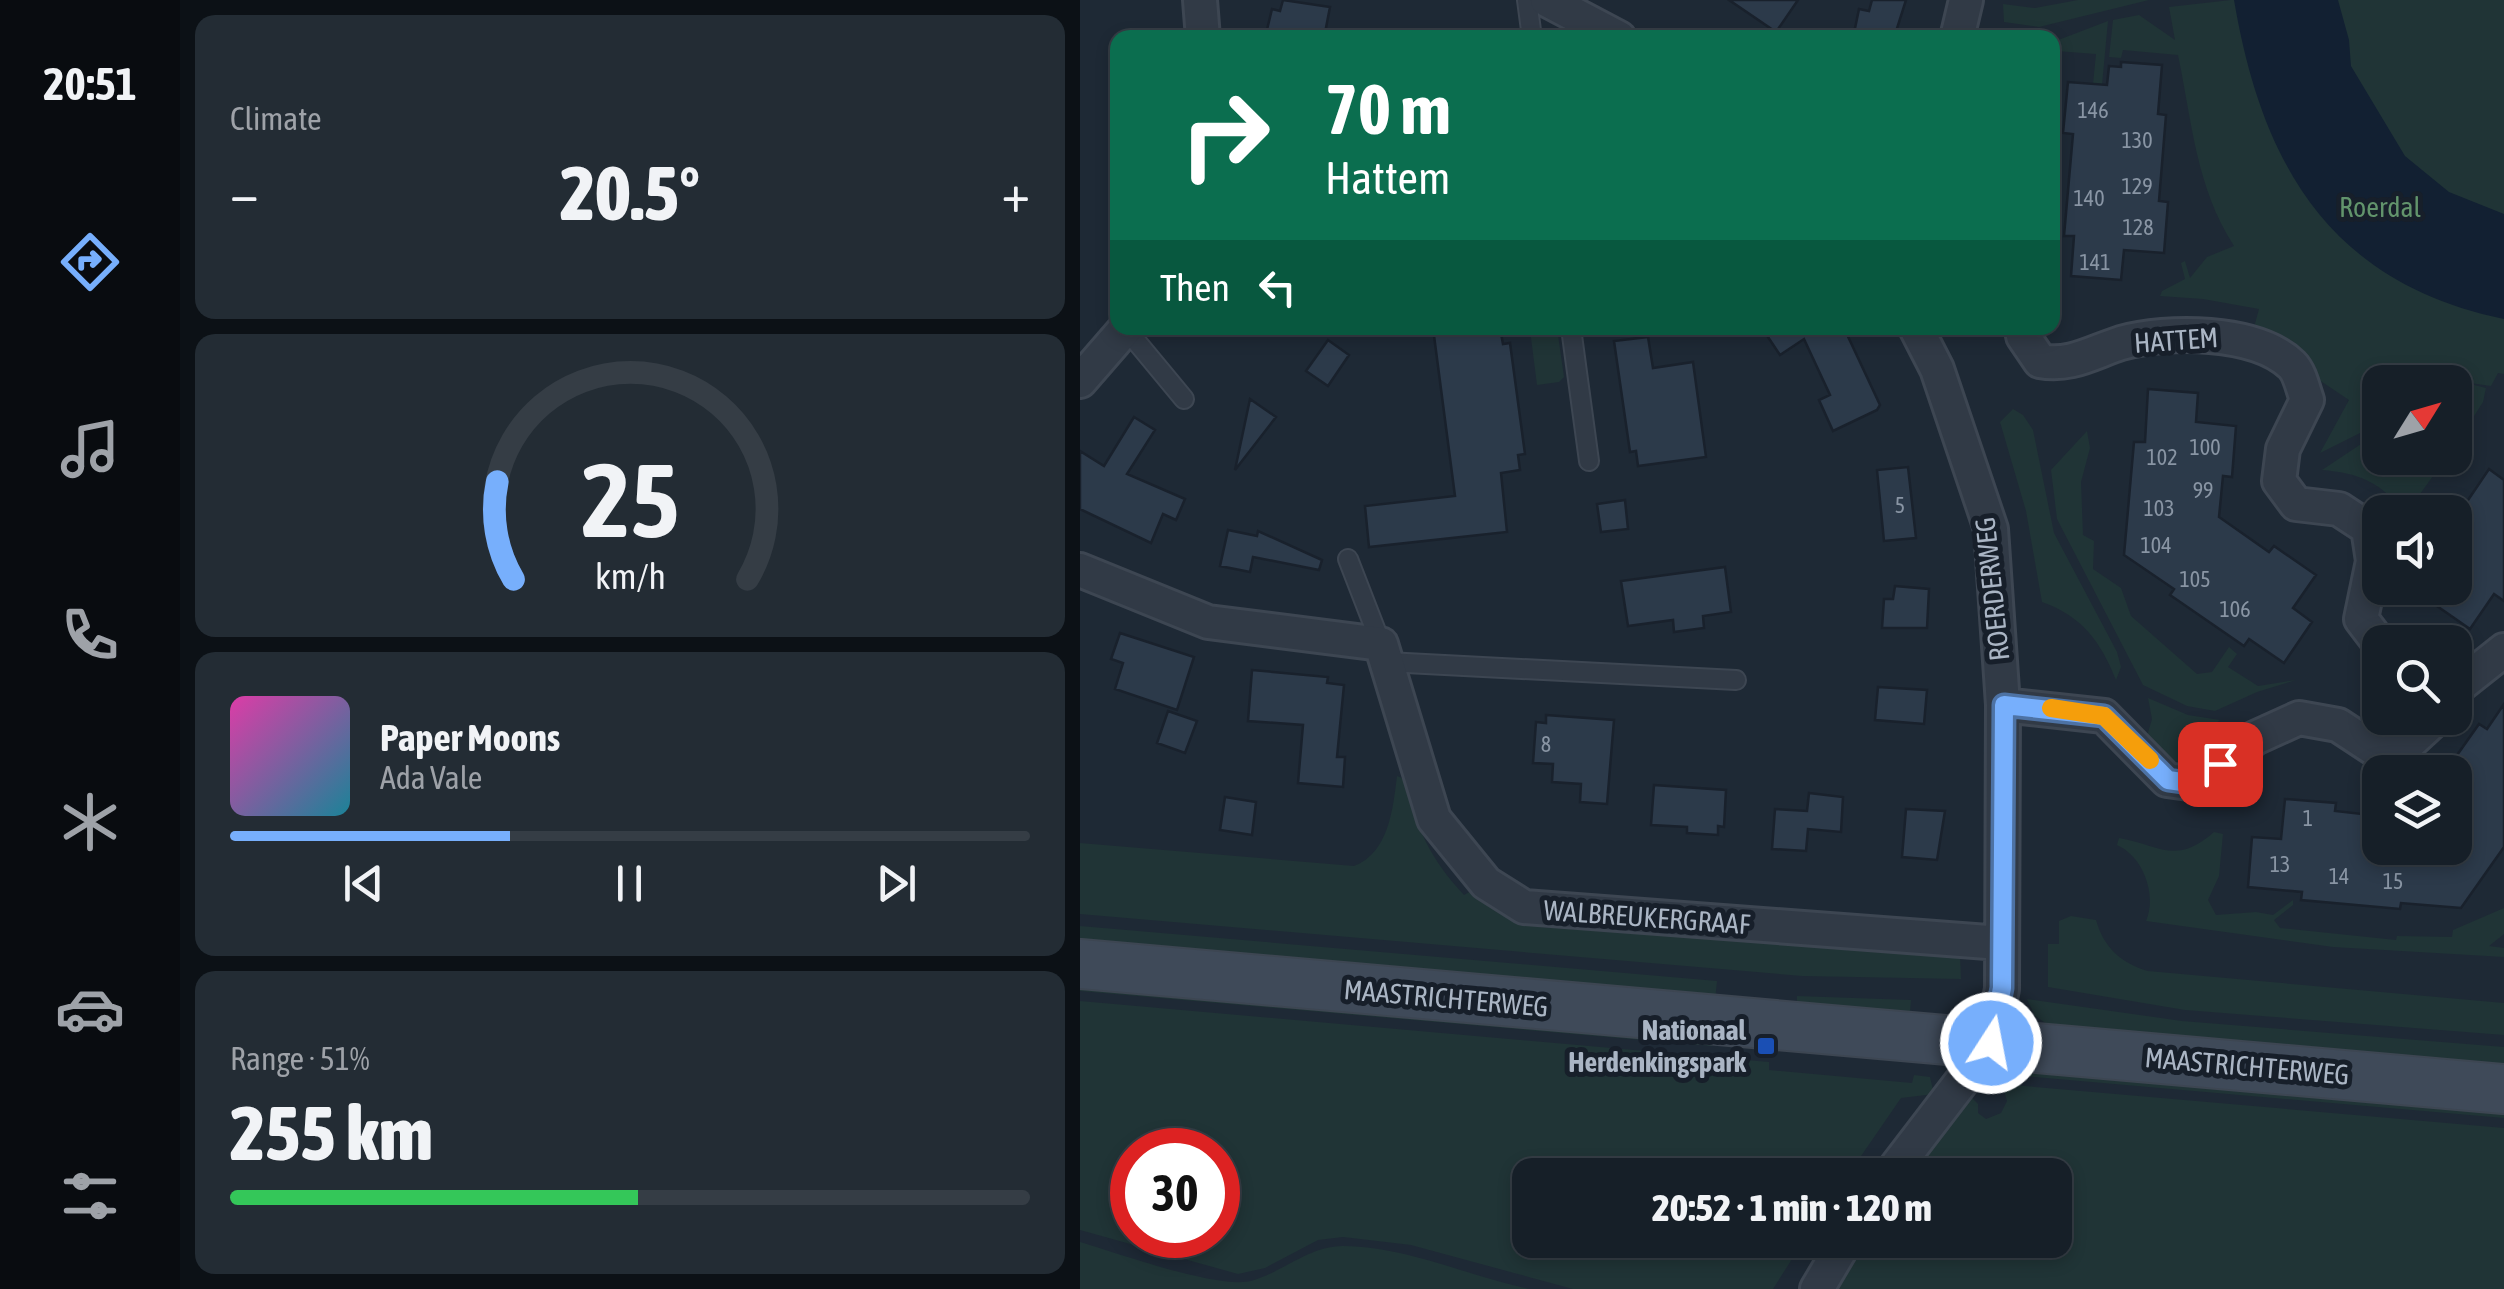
<!DOCTYPE html>
<html lang="en">
<head>
<meta charset="utf-8">
<style>
  body { margin:0; font-family:"Asap Condensed",sans-serif; background:#232c34; color:#f1f3f6; height:100vh; display:flex; flex-direction:column; font-size:38px; white-space:nowrap }
  * { box-sizing:border-box; margin:0 }
  p { font-size:32px; color:#9ea2a8 }
  .icon { flex:none; width:55px; height:55px; fill:none; stroke:currentColor; stroke-width:2; stroke-linecap:round; stroke-linejoin:round }
  .map { position:relative; flex:1; overflow:hidden }
  .details { display:flex; flex-direction:column; gap:15px; padding:15px; background:#0c1116; width:900px }
  .details>* { flex:none }
  .top-card { position:absolute; left:30px; top:30px; width:950px; height:305px; border-radius:20px; box-shadow:0 5px 15px #0003,0 0 0 2px #353d45; background:#0b6e4f; color:#fff; overflow:hidden }
  .needle { width:65px; rotate:53deg }
  .controls { position:absolute; left:1282px; top:365px; display:grid; gap:20px }
  .controls a { display:grid; place-items:center; width:110px; height:110px; border-radius:20px; background:#161f28; box-shadow:0 5px 15px #0003,0 0 0 2px #353d45; font-size:50px }
  .speed { position:absolute; left:30px; top:1128px; display:flex; gap:20px; font-size:50px; font-weight:700; text-align:center }
  .speed>* { display:grid; place-content:center; width:130px; height:130px; border-radius:50%; background:#161f28; box-shadow:0 5px 15px #0003,0 0 0 2px #353d45; line-height:1 }
  .speed .limit { border:15px solid #d22; background:#fff; color:#111 }
  .pin { position:absolute; display:grid; place-items:center; width:85px; height:85px; color:#fff; margin:-42px; border-radius:20px; box-shadow:0 5px 15px #0006 }
  .me { position:absolute; width:110px; margin:-55px; rotate:11deg; stroke-linejoin:round; filter:drop-shadow(0 0 8px #0008) }
  .turn { display:flex; align-items:center; gap:35px; height:210px; padding:0 50px; font-size:45px }
  .turn .icon { width:130px; height:130px; stroke-width:2.5 }
  .turn b { display:block; font-size:70px; line-height:85px }
  .then { display:flex; align-items:center; height:95px; padding:0 50px; background:#0003; gap:20px; font-size:38px }
  .big { font-size:75px; font-weight:800; line-height:1.1 }
  .details .tile { flex:1; display:flex; flex-direction:column; justify-content:center; gap:15px; min-width:0; padding:0 35px; border-radius:20px; background:#232c34 }
  .details .dial { align-items:center; gap:0 }
  .dial svg { height:260px; overflow:visible; fill:none; stroke:#353d45; stroke-width:7; stroke-linecap:round; text-anchor:middle }
  .dial text { fill:#f1f3f6; stroke:none }
  .song { display:flex; align-items:center; gap:30px }
  .cover { width:120px; height:120px; border-radius:15px; background:linear-gradient(135deg,hsl(320 70% 55%),hsl(190 70% 35%)) }
  .played { height:10px; border-radius:5px; background:linear-gradient(90deg,#77affc 35%,#353d45 35%) }
  .keys { display:flex; justify-content:space-around; direction:ltr }
  .heat { display:flex; justify-content:space-between; align-items:center; font-size:55px; direction:ltr }
  .charge { height:15px; border-radius:8px; background:linear-gradient(90deg,#34c759 51%,#353d45 0) }
  .trip { position:absolute; left:432px; top:1158px; width:560px; height:100px; border-radius:20px; background:#161f28; box-shadow:0 5px 15px #0003,0 0 0 2px #353d45; font-weight:800; line-height:100px; text-align:center }
  main { display:flex; flex:1; min-height:0 }
  .tabs { display:flex; flex-direction:column; width:180px; justify-content:space-around; align-items:center; background:#090c10; color:#9ea2a8 }
  .tabs .icon { width:70px; height:70px }
  .tabs .on { color:#77affc }
  .tabs b { font-size:45px; color:#f1f3f6 }
  .map>svg:first-child { display:block }
</style>
</head>
<body>
<main>
<nav class="tabs">
<b>20:51</b>
<svg class="icon on" aria-label="directions" viewBox="0 0 24 24"><path d="M12 3l9 9-9 9-9-9zM9 14v-3h6M13 9l2 2-2 2"/></svg>
<svg class="icon" aria-label="music" viewBox="0 0 24 24"><path d="M9 18V5l10-2v13"/><circle cx="6" cy="18" r="3"/><circle cx="16" cy="16" r="3"/></svg>
<svg class="icon" aria-label="phone" viewBox="0 0 24 24"><path d="M5 4h4l2 5-3 2q2 4 5 5l2-3 5 2v4C11 20 4 13 5 4z"/></svg>
<svg class="icon" aria-label="climate" viewBox="0 0 24 24"><path d="M12 3v18M4 7l16 10M4 17L20 7"/></svg>
<svg class="icon" aria-label="car" viewBox="0 0 24 24"><path d="M5 17H2v-5l4-1 3-4h7l3 4 3 1v5h-3M9 17h6M6 11h13"/><circle cx="7" cy="17" r="2"/><circle cx="17" cy="17" r="2"/></svg>
<svg class="icon" aria-label="filters" viewBox="0 0 24 24"><path d="M4 7h16M4 17h16"/><circle cx="9" cy="7" r="2"/><circle cx="15" cy="17" r="2"/></svg>
</nav>
<section class="details">
<div class="tile"><p>Climate</p>
<div class="heat"><a>−</a><b class="big">20.5°</b><a>+</a></div>
</div>
<div class="tile dial"><svg viewBox="0 0 100 80">
<path d="M14 69A42 42 0 1 1 86 69"/>
<path d="M14 69A42 42 0 0 1 9 39" stroke="#77affc"/>
<text x="50" y="56" font-size="32" font-weight="700">25</text>
<text x="50" y="72" font-size="11">km/h</text>
</svg></div>
<div class="tile">
<div class="song"><i class="cover"></i><div><b>Paper Moons</b><p>Ada Vale</p></div></div>
<div class="played"></div>
<div class="keys"><svg class="icon" aria-label="previous" viewBox="0 0 24 24"><path d="M18 5L8 12l10 7zM5 5v14"/></svg><svg class="icon" aria-label="pause" viewBox="0 0 24 24"><path d="M8 5v14M16 5v14"/></svg><svg class="icon" aria-label="next" viewBox="0 0 24 24"><path d="M6 5l10 7-10 7zM19 5v14"/></svg></div>
</div>
<div class="tile"><p>Range · 51%</p><b class="big">255 km</b><div class="charge"></div></div>
</section>
<div class="map">
<svg width="1424" height="1289" viewBox="0 0 1424 1289">
  <rect width="100%" height="100%" fill="#1e2935"/>
  <path fill="#203436" fill-rule="evenodd" d="M998,0H1069L959,27L924,22L923,4L955,8Z
    M1151,0H1424V374L1418,373L1411,386L1383,382L1406,388L1403,402L1375,446V382H1300V443L1294,435L1282,432L1240,453L1269,400L1172,335L1179,309L1123,299L1080,296L1082,291L1105,279L1101,263L1105,261L1110,278L1127,257L1154,246C1116,187 1112,122 1098,55L1043,50L1041,58L1029,57L1033,20L1059,15L1095,40L1089,7Z
    M1028,21L1022,85L1013,84L1016,54L977,51L973,86V42Z
    M468,328L478,335L484,377L479,382L457,385L450,330Z
    M933,409L943,415L953,430L974,533L1037,652L1041,667L1036,680C1021,642 1002,616 962,602L946,511L920,422Z
    M1007,431L1010,448L1001,482L1003,535L1014,541L1013,569L1041,588L1051,616L1117,674L1132,672L1149,647L1157,654L1148,667L1178,686L1216,680L1177,692L1135,711L1107,706L1063,685L977,519L971,470Z
    M1281,444C1299,449 1300,471 1318,476L1331,470L1327,458H1366L1327,512H1323C1302,482 1278,473 1242,470Z
    M1068,698L1108,715L1140,720L1114,742L1129,757L1114,766L1091,760L1067,736L1072,719Z
    M317,776L324,779C338,830 348,856 384,895L393,890L429,917L460,927L880,954L881,979L722,976L0,914V843L274,866C309,853 313,808 317,776Z
    M1134,832L1143,834L1139,876L1128,900L1136,915L1176,912L1193,915L1213,900V905L1194,920L1200,928L1316,940L1317,936L1372,937L1373,930L1424,908V934L1409,946L1424,948V957L1253,947L1066,921C1077,896 1064,857 1037,845L1039,838C1080,845 1095,866 1134,832Z
    M991,916L1016,920C1024,948 1041,963 1068,971L1424,1003V1035L1105,1010L968,987V944H979V921Z
    M0,926L637,981L635,1001L0,947Z
    M0,984L631,1037L632,1046L0,991Z
    M717,996L831,1000L830,1012L717,1008Z
    M947,999L1102,1021L1424,1047V1071L1089,1041L967,1024L955,1016Z
    M0,1001L689,1062V1070L832,1083L834,1075L850,1077L854,1094L821,1098L768,1175H450V1240H724L693,1289H493L331,1245L263,1237L238,1240L185,1268L158,1274L0,1230ZM52,1150H138V1235H52Z
    M917,1067L1424,1106V1118L909,1073Z
    M922,1084L1424,1128V1289H759L756,1279L780,1240H975V1175H824L890,1096L898,1104V1113L906,1119L921,1113L927,1101Z
    M0,1242C38,1253 136,1289 171,1281C203,1272 229,1246 263,1246C329,1247 387,1276 450,1289H0Z"/>
  <path fill="#122032" d="M1154,0H1258L1269,40L1271,66L1325,156L1369,192L1424,214V319C1250,283 1182,165 1154,0Z"/>
  <path fill="#2c3a4a" stroke="#19212c" stroke-width="2.5" d="M203,0L250,7L244,38H185L192,9L200,11Z
    M649,0H718L696,32Z
    M792,0H826L814,38H773L779,9L789,11Z
    M1041,62L1082,65L1078,114L1086,115L1079,201L1088,202L1084,253L1044,250L1041,280L991,276L994,236H984L993,134L983,133L988,82L1027,85L1029,66L1041,67Z
    M353,328H420L423,344L430,343L445,454L438,455L440,470L421,473L427,532L289,547L285,506L375,496Z
    M682,328H764L800,405L797,410L753,431L739,400L750,395L724,339L700,355Z
    M568,337L573,368L613,362L626,457L558,466L556,451L550,452L534,341Z
    M248,340L269,355L248,386L226,371Z
    M1068,389L1118,393L1116,422L1156,426L1152,477L1143,476L1139,517L1189,552L1194,546L1236,575L1213,608L1232,622L1204,663L1169,639L1164,646L1090,595L1094,589L1044,555L1054,442H1065Z
    M170,399L196,417L155,470Z
    M54,417L75,430L47,474L105,499L96,520L83,514L71,543L0,509V451L24,466Z
    M828,467L836,538L804,541L797,470Z
    M1409,469L1424,480V601L1414,594L1390,629L1331,588H1375V532L1386,516L1380,512Z
    M545,500L548,529L521,532L517,504Z
    M148,530L177,536L178,531L242,560L239,570L173,557L170,572L140,566Z
    M645,567L651,612L623,616L624,628L594,632L593,620L548,626L541,581Z
    M815,586L849,589L847,628H802L804,599H813Z
    M40,633L114,657L97,710L35,689L43,663L31,659Z
    M172,670L248,677L247,683L264,685L257,757H265L263,787L218,783L223,725L168,721Z
    M798,687L847,690L844,724L795,720Z
    M1424,704V847L1381,908L1321,903L1320,909L1221,900L1222,892L1168,887L1172,837L1201,839L1205,799L1256,803L1255,811L1300,816V848H1375V758L1399,724L1407,729Z
    M88,711L117,721L105,753L77,743Z
    M466,715L534,720L527,804L500,802L501,784L472,782L473,764L453,763L456,722L466,723Z
    M574,785L646,790L644,827L638,826V835L607,833V827L571,825Z
    M729,793L763,797L761,832L728,829L726,851L692,849L695,809L727,811Z
    M145,797L176,802L172,835L140,830Z
    M826,809L865,811L857,860L822,857Z"/>
  <g fill="none" stroke-linecap="round" stroke-linejoin="round">
    <defs>
      <path id="service" d="M447,0L452,38
        M491,328L509,461
        M46,329L104,399
        M268,559L301,644
        M307,662L656,680"/>
      <path id="minor" d="M120,0L123,38
        M467,0L539,38
        M877,38L886,0
        M942,328L943,336L960,361C990,367 1013,352 1041,343C1087,330 1176,330 1212,365C1220,373 1223,389 1227,400L1203,449L1199,481L1216,504L1259,509L1288,528L1293,561L1281,619L1300,644
        M0,381L46,328
        M0,570L128,622L301,644L354,819L406,883L444,907L921,943
        M1375,689L1424,650
        M923,705L1024,716L1087,780L1116,784L1175,738L1219,718L1258,725L1293,748L1318,753L1356,718
        M810,1175L911,1043L922,989L923,705L911,529L857,369L836,328
        M737,1289L766,1240"/>
      <path id="secondary" d="M0,964L1424,1089"/>
    </defs>
    <use href="#service" stroke="#3d4652" stroke-width="22"/>
    <use href="#minor" stroke="#3d4652" stroke-width="38"/>
    <use href="#secondary" stroke="#3d4652" stroke-width="52"/>
    <use href="#service" stroke="#313a46" stroke-width="18"/>
    <use href="#minor" stroke="#313a46" stroke-width="32"/>
    <use href="#secondary" stroke="#3f4a59" stroke-width="48"/>
  </g>
  <g fill="none" stroke-linecap="round" stroke-linejoin="round">
    <defs>
      <path id="route" d="M911,1043L922,988L924,705L1024,716L1088,780L1116,784L1140,764"/>
    </defs>
    <use href="#route" stroke="#4d72a4" stroke-width="25"/>
    <use href="#route" stroke="#77affc" stroke-width="18"/>
    <path stroke="#f59e0b" stroke-width="18" d="M971,708L1024,716L1070,760"/>
  </g>
  <rect fill="#1a4fb4" stroke="#171f2a" stroke-width="4" x="676" y="1036" width="20" height="20" rx="5"/>
  <g text-anchor="middle" stroke-width="10" stroke-linejoin="round" paint-order="stroke">
    <g font-size="22" fill="#8995a4">
      <text x="1013" y="118">146</text>
      <text x="1057" y="148">130</text>
      <text x="1057" y="194">129</text>
      <text x="1009" y="206">140</text>
      <text x="1058" y="235">128</text>
      <text x="1015" y="270">141</text>
      <text x="1125" y="455">100</text>
      <text x="1082" y="465">102</text>
      <text x="1123" y="498">99</text>
      <text x="820" y="513">5</text>
      <text x="1079" y="516">103</text>
      <text x="1076" y="553">104</text>
      <text x="1115" y="587">105</text>
      <text x="1155" y="617">106</text>
      <text x="466" y="752">8</text>
      <text x="1228" y="826">1</text>
      <text x="1200" y="872">13</text>
      <text x="1259" y="884">14</text>
      <text x="1313" y="889">15</text>
    </g>
    <g font-size="28" fill="#62946c" stroke="#171f2a">
      <text x="1300" y="217">Roerdal</text>
    </g>
    <g font-size="28" fill="#aab5c4" stroke="#171f2a">
      <text transform="translate(1096 340) rotate(-4)" y="10">HATTEM</text>
      <text transform="translate(912 589) rotate(-96)" y="10">ROERDERWEG</text>
      <text transform="translate(567 917) rotate(4)" y="10">WALBREUKERGRAAF</text>
      <text transform="translate(366 998) rotate(5)" y="10">MAASTRICHTERWEG</text>
      <text transform="translate(1167 1066) rotate(5)" y="10">MAASTRICHTERWEG</text>
    </g>
    <g font-size="28" font-weight="bold" fill="#aab5c4" stroke="#171f2a" text-anchor="end">
      <text x="666" y="1040">Nationaal<tspan x="666" dy="32">Herdenkingspark</tspan></text>
    </g>
  </g>
</svg>
<div class="controls">
<a><svg class="needle" viewBox="-14 -14 28 28"><path d="M0-13l5 13h-10z" fill="#e53935"/><path d="M0 13l5-13h-10z" fill="#9ea2a8"/></svg></a>
<a><svg class="icon" aria-label="sound" viewBox="0 0 24 24"><path d="M4 9h4l5-4v14l-5-4H4zM17 9q2 3 0 6"/></svg></a>
<a><svg class="icon" aria-label="search" viewBox="0 0 24 24"><circle cx="10" cy="10" r="6"/><path d="M15 15l6 6"/></svg></a>
<a><svg class="icon" aria-label="layers" viewBox="0 0 24 24"><path d="M12 4l9 5-9 5-9-5zM3 14l9 5 9-5"/></svg></a>
</div>
<div class="speed"><div class="limit">30</div></div>
<div class="pin" style="left:1140px;top:764px;background:#d93025"><svg class="icon" aria-label="arrive" viewBox="0 0 24 24"><path d="M6 21V4h12l-3 4 3 4H6"/></svg></div>
<svg class="me" style="left:911px;top:1043px" viewBox="-20 -20 40 40"><circle r="17" fill="#77affc" stroke="#fff" stroke-width="3"/><path d="M0-11L8 9 0 5-8 9z" fill="#fff"/></svg>
<div class="trip">20:52 · 1 min · 120 m</div>
<div class="top-card">
<div class="turn"><svg class="icon" aria-label="right" viewBox="0 0 24 24"><path d="M7 20v-9h11M14 6l5 5-5 5"/></svg><div><b>70 m</b>Hattem</div></div>
<div class="then">Then<svg class="icon" aria-label="left" viewBox="0 0 24 24"><path d="M17 20v-9H6M10 6l-5 5 5 5"/></svg></div>
</div>
</div>
</main>
</body>
</html>
